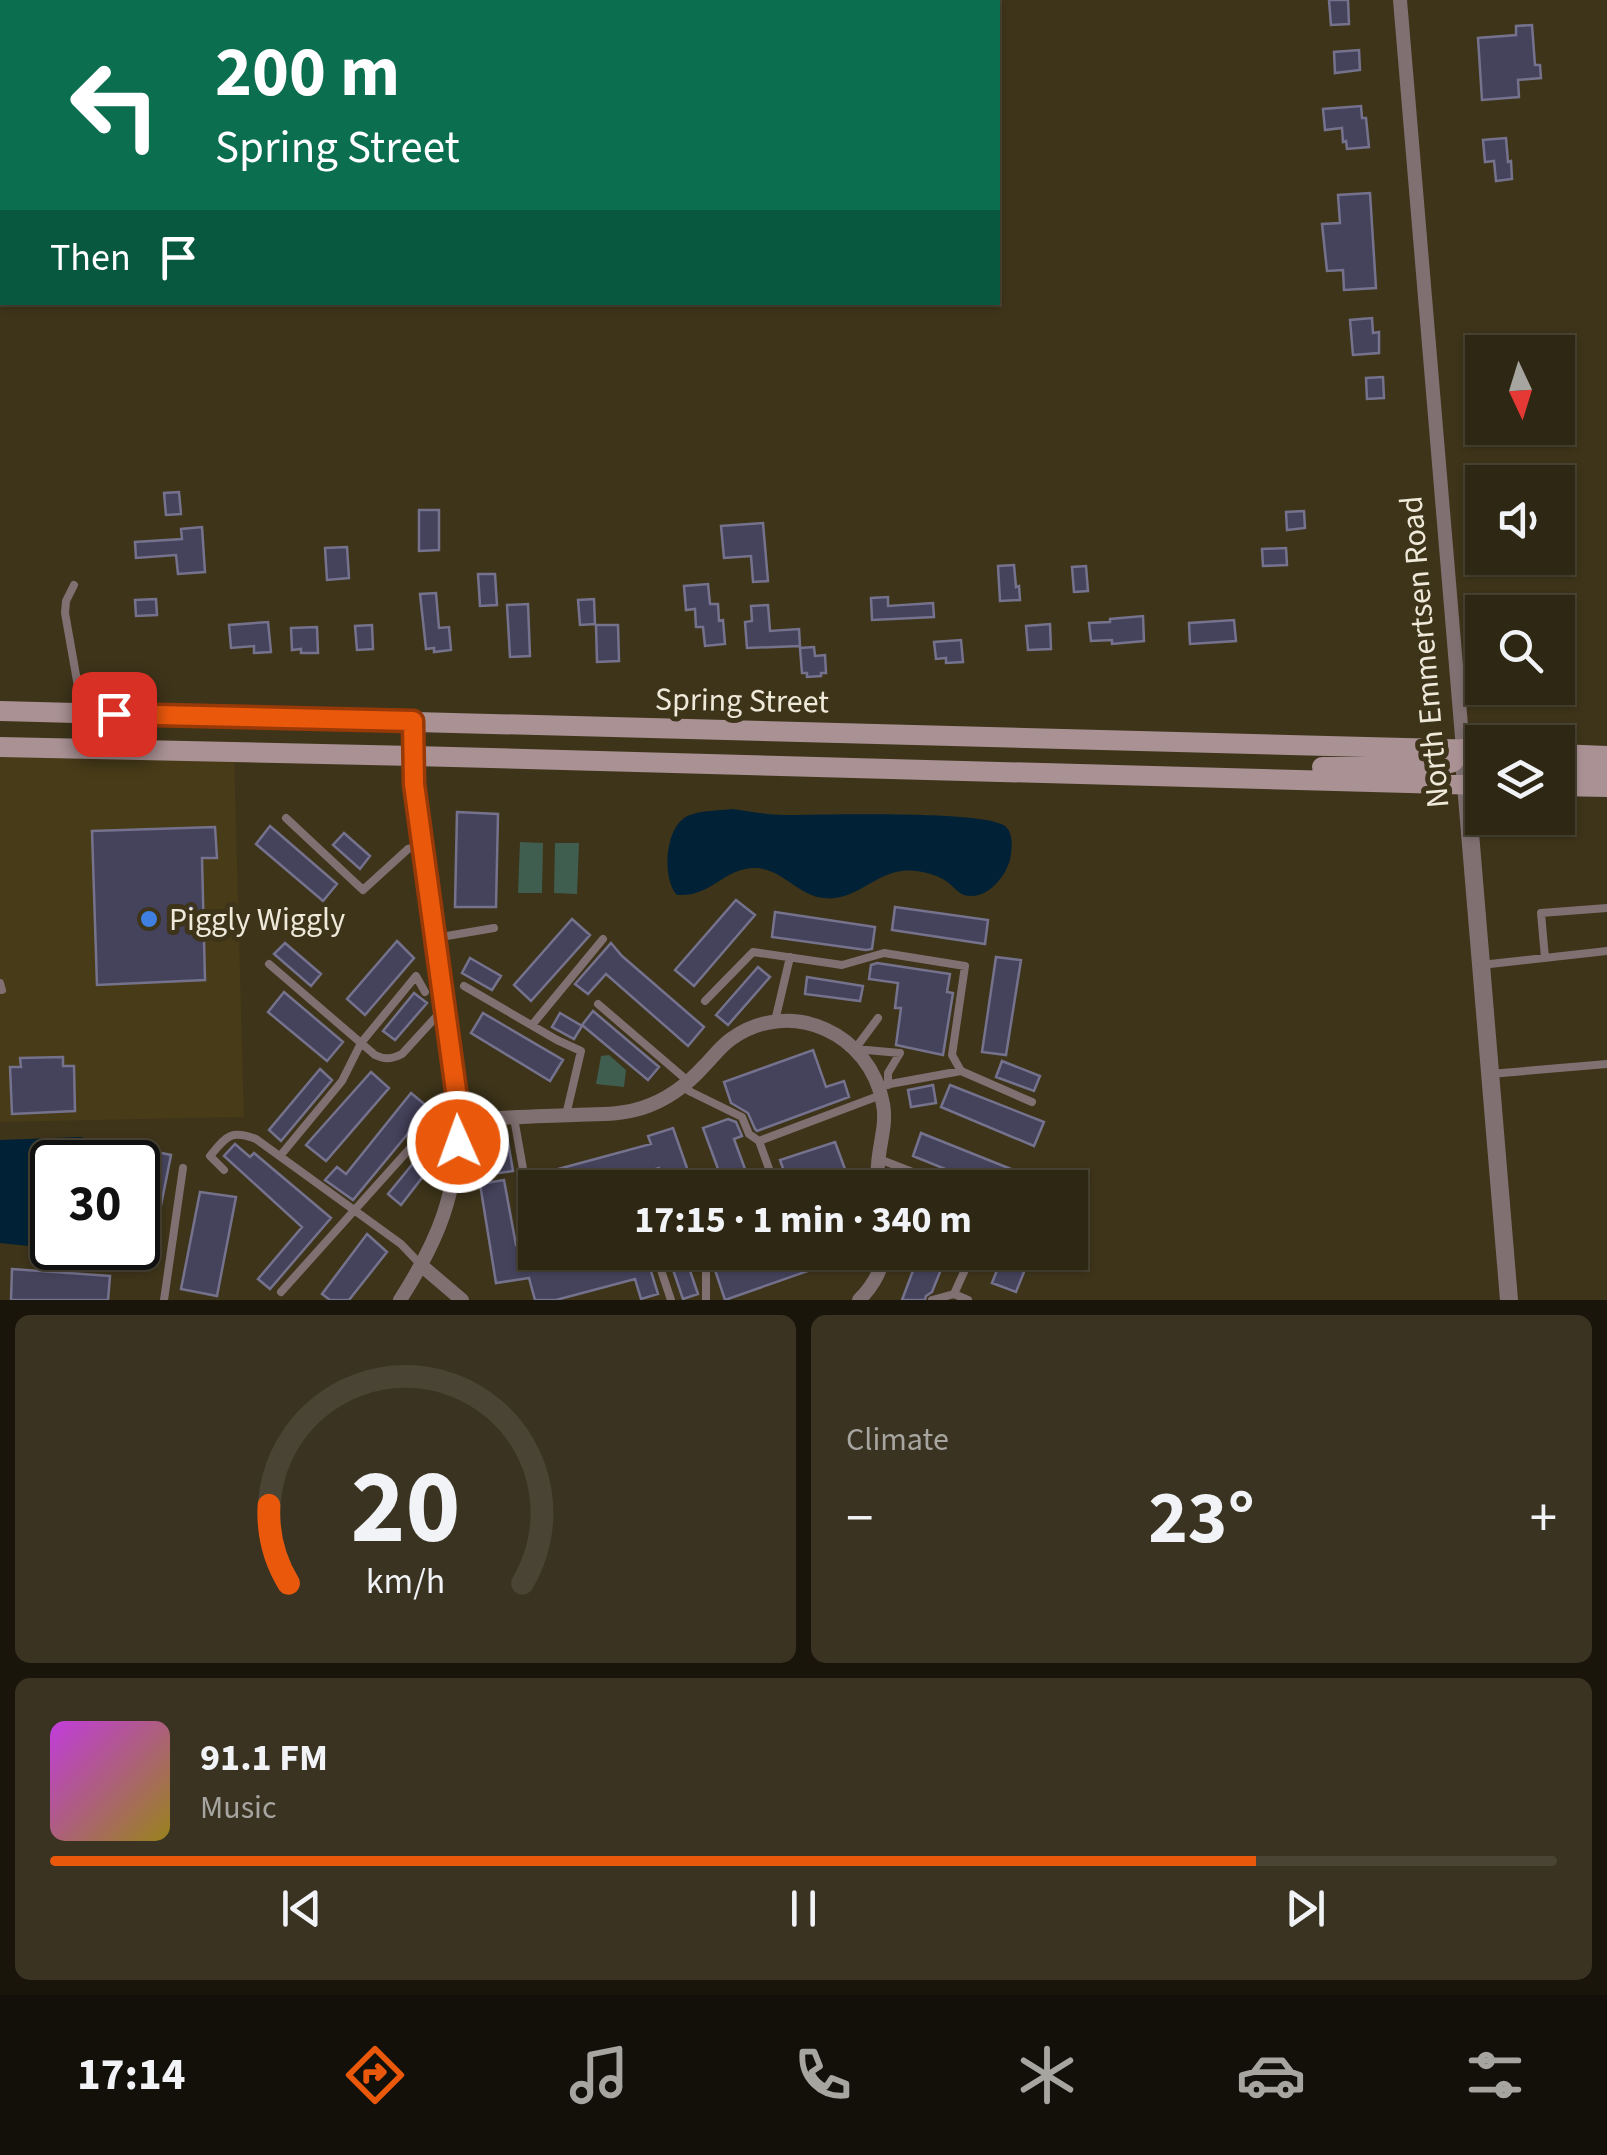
<!DOCTYPE html>
<html lang="en">
<head>
<meta charset="utf-8">
<style>
  body { margin:0; font-family:"Source Sans 3",sans-serif; background:#3a3322; color:#f1f3f6; height:100vh; display:flex; flex-direction:column; font-size:38px; white-space:nowrap }
  * { box-sizing:border-box; margin:0 }
  p { font-size:32px; color:#a7a5a0 }
  .icon { flex:none; width:55px; height:55px; fill:none; stroke:currentColor; stroke-width:2; stroke-linecap:round; stroke-linejoin:round }
  .map { position:relative; height:1300px; overflow:hidden }
  .details { display:flex; flex-direction:column; gap:15px; padding:15px; background:#19150b; flex:1 }
  .details>* { flex:none }
  .guide { position:absolute; left:0px; top:0px; width:1000px; height:305px; box-shadow:0 2px 8px #0004,0 0 0 2px #494434; background:#0b6e4f; color:#fff; overflow:hidden }
  .needle { width:65px; rotate:176deg }
  .buttons { position:absolute; left:1465px; top:335px; display:grid; gap:20px }
  .buttons a { display:grid; place-items:center; width:110px; height:110px; border-radius:0px; background:#2e2714; box-shadow:0 2px 8px #0004,0 0 0 2px #494434; font-size:50px }
  .speed { position:absolute; left:30px; top:1140px; display:flex; gap:20px; font-size:50px; font-weight:700; text-align:center }
  .speed>* { display:grid; place-content:center; width:130px; height:130px; border-radius:50%; background:#2e2714; box-shadow:0 2px 8px #0004,0 0 0 2px #494434; line-height:1 }
  .speed .limit { border:5px solid #111; border-radius:15px; background:#fff; color:#111 }
  .pin { position:absolute; display:grid; place-items:center; width:85px; height:85px; color:#fff; margin:-42px; border-radius:20px; box-shadow:0 5px 15px #0006 }
  .me { position:absolute; width:110px; margin:-55px; rotate:358deg; stroke-linejoin:round; filter:drop-shadow(0 0 8px #0008) }
  .turn { display:flex; align-items:center; gap:35px; height:210px; padding:0 50px; font-size:45px }
  .turn .icon { width:130px; height:130px; stroke-width:2.5 }
  .turn b { display:block; font-size:70px; line-height:85px }
  .then { display:flex; align-items:center; height:95px; padding:0 50px; background:#0003; gap:20px; font-size:38px }
  .big { font-size:75px; font-weight:700; line-height:1.1 }
  .details .tile { flex:1; display:flex; flex-direction:column; justify-content:center; gap:15px; min-width:0; padding:0 35px; border-radius:15px; background:#3a3322 }
  .details .dial { align-items:center; gap:0 }
  .dial svg { height:260px; overflow:visible; fill:none; stroke:#494434; stroke-width:7; stroke-linecap:round; text-anchor:middle }
  .dial text { fill:#f1f3f6; stroke:none }
  .song { display:flex; align-items:center; gap:30px }
  .cover { width:120px; height:120px; border-radius:15px; background:linear-gradient(135deg,hsl(290 70% 55%),hsl(50 70% 35%)) }
  .played { height:10px; border-radius:5px; background:linear-gradient(90deg,#ea580c 80%,#494434 80%) }
  .keys { display:flex; justify-content:space-around; direction:ltr }
  .heat { display:flex; justify-content:space-between; align-items:center; font-size:55px; direction:ltr }
  .details .tiles { flex:1; display:grid; gap:15px; grid-template-columns:1fr 1fr }
  .tile:last-child { grid-column:span 2 }
  .trip { position:absolute; left:518px; top:1170px; width:570px; height:100px; border-radius:0px; background:#2e2714; box-shadow:0 2px 8px #0004,0 0 0 2px #494434; font-weight:700; line-height:100px; text-align:center }
  .tabs { display:flex; height:160px; justify-content:space-around; align-items:center; background:#121008; color:#a7a5a0 }
  .tabs .icon { width:70px; height:70px }
  .tabs .current { color:#ea580c }
  .tabs b { font-size:45px; color:#f1f3f6 }
  .map>svg:first-child { display:block }
</style>
</head>
<body>
<div class="map">
<svg width="1607" height="1300" viewBox="0 0 1607 1300">
  <rect width="100%" height="100%" fill="#3e341a"/>
  <path fill="#473b18" d="M0,747L234,752L244,1117L0,1122Z"/>
  <path fill="#405e4f" d="M520,842L543,843L542,893H518Z
    M555,843H579L577,894L554,893Z
    M609,1055L626,1070L624,1087L596,1084L601,1056Z"/>
  <path fill="#012236" d="M731,809C749,811 767,815 785,815C820,815 984,810 1005,826C1013,832 1012,846 1011,854C1009,874 987,902 964,895C958,893 952,885 946,881C935,874 916,869 902,871C874,874 854,902 824,898C798,896 782,868 755,868C723,868 713,897 677,895C661,878 665,823 690,815C702,810 718,811 731,809Z
    M80,1137C97,1141 109,1142 117,1160L116,1162H52V1248H65L58,1249L0,1243V1140Z"/>
  <path fill="#45425c" stroke="#75728e" stroke-width="2.5" d="M1329,0H1348L1349,24L1331,25Z
    M1532,25L1535,65H1540L1541,78L1518,80L1519,97L1482,100L1478,38L1516,35V26Z
    M1359,50L1360,70L1335,73L1334,52Z
    M1361,106L1362,118H1366L1369,147L1347,149L1346,141L1343,142L1342,128L1325,130L1323,109Z
    M1506,138L1508,162L1511,161L1512,179L1496,181L1494,161L1485,162L1483,140Z
    M1370,193L1376,288L1344,290L1343,270L1327,271L1322,224L1340,223L1338,195Z
    M1372,318L1373,333L1379,332V353L1353,355L1350,320Z
    M1383,377L1384,398L1367,399L1366,378Z
    M179,492L181,514L166,515L164,493Z
    M419,510H439V550L419,551Z
    M1304,511L1305,528L1287,530L1286,512Z
    M763,523L768,581L753,582L751,556L724,558L721,526Z
    M202,527L205,572L178,574L176,555L136,558L135,542L182,539L181,529Z
    M347,547L349,578L327,580L325,548Z
    M1286,548L1287,565L1263,566L1262,549Z
    M1014,565L1016,587L1019,586L1020,600L1000,601L998,566Z
    M1086,566L1088,591L1074,592L1072,567Z
    M478,574H495L497,605L480,606Z
    M708,584L710,604H718L719,621L723,620L725,644L705,646L703,627H696L695,609L686,610L684,586Z
    M436,593L439,628L449,627L451,650L434,652V648L426,649L420,594Z
    M888,597V606L933,603L934,617L872,620L871,598Z
    M156,599L157,615L136,616L135,600Z
    M594,599L595,624L580,625L578,600Z
    M528,604L530,656L510,657L507,605Z
    M768,605L770,631L799,629L800,646L747,648L745,622L752,621L751,606Z
    M1143,616L1144,641L1112,644V640L1091,641L1089,623L1110,622V619Z
    M1234,620L1236,641L1190,644L1189,623Z
    M268,622L271,652L254,653V646L231,648L229,625Z
    M1050,624L1051,649L1028,650L1026,626Z
    M372,625L373,649L357,650L355,626Z
    M596,625H618L619,661L597,662Z
    M317,627L318,653H301V649L292,650L291,628Z
    M961,640L963,662L946,663V658L936,659L934,642Z
    M814,647L815,656L825,655L826,673H821V676L807,677V673H802L800,648Z
    M457,812L498,814L496,907H455Z
    M270,826L337,884L323,901L256,844Z
    M215,827L217,858H202L205,980L97,985L92,831Z
    M344,833L370,856L360,869L333,845Z
    M736,900L755,915L694,986L675,970Z
    M895,907L988,920L985,944L892,930Z
    M775,912L875,927L872,949L866,950L772,937Z
    M572,919L590,935L531,1001L514,985Z
    M397,941L414,958L365,1015L347,999Z
    M285,943L321,974L311,986L274,954Z
    M611,943L622,956L704,1027L688,1046L606,974L588,994L575,984Z
    M996,957L1021,960L1006,1055L982,1052Z
    M470,958L501,976L492,990L462,973Z
    M877,963L950,974L947,992L953,993L943,1055L896,1045L901,1008H895L898,983L869,979L871,965Z
    M758,967L770,977L728,1025L716,1015Z
    M807,977L863,986L860,1001L805,994Z
    M284,992L343,1042L327,1061L268,1012Z
    M414,993L427,1003L395,1040L383,1031Z
    M593,1011L659,1067L648,1080L582,1025Z
    M483,1013L563,1060L550,1081L471,1033Z
    M560,1013L582,1026L574,1039L552,1027Z
    M813,1050L826,1087L844,1081L849,1097L757,1131L755,1129L748,1113L731,1103L724,1082Z
    M63,1057V1066H74L75,1111L12,1114L10,1067H21L20,1058Z
    M1002,1061L1040,1076L1034,1091L996,1077Z
    M320,1069L332,1080L281,1141L269,1130Z
    M371,1072L389,1088L326,1161L306,1145Z
    M933,1085L936,1103L911,1107L908,1090Z
    M950,1085L1044,1122L1034,1146L941,1107Z
    M411,1093L429,1108L353,1200L325,1180L337,1167L346,1174Z
    M728,1119L736,1122L742,1136L734,1139L752,1188H725L703,1128Z
    M673,1128L694,1188H666L659,1168L590,1188H544L540,1174L651,1144L648,1136Z
    M506,1130L513,1171L498,1173L490,1133Z
    M921,1133L1016,1171L1009,1188H992L913,1156Z
    M835,1142L852,1188H790L780,1160Z
    M235,1144L250,1157L254,1153L331,1218L270,1289L258,1279L302,1227L224,1156Z
    M138,1148L171,1155L149,1266L115,1259L118,1248H138V1162H135Z
    M424,1150L435,1161L401,1205L388,1194Z
    M504,1180L516,1245L535,1240V1252H595L596,1257L614,1252H645L658,1294L641,1299L635,1279L556,1300H535L529,1278L496,1283L480,1184Z
    M200,1192L236,1197L217,1296L181,1289Z
    M367,1234L387,1252L349,1300H330L322,1294Z
    M667,1252H707L708,1254L687,1262L698,1294L683,1299Z
    M748,1252H757V1257L770,1252H817L822,1266L725,1300L715,1270L744,1259Z
    M920,1252H948L932,1292L926,1296L925,1300H902Z
    M1004,1252H1032L1016,1292L992,1283Z
    M12,1269L110,1276L108,1300H11Z"/>
  <g fill="none" stroke-linecap="round" stroke-linejoin="round">
    <path stroke="#807072" stroke-width="8" d="M74,585L66,601L65,613L82,709
      M286,818L363,890L408,849L424,845
      M435,938L494,928
      M1545,958L1541,913L1607,908
      M269,964L375,1055C385,1060 392,1059 402,1054L445,1007
      M1481,965L1607,951
      M0,983L2,990
      M464,986L557,1040L581,1051L566,1115
      M705,1001L753,952L842,965L884,953L965,966L952,1055L961,1071
      M598,1004L689,1082
      M775,1021L790,957
      M532,1025L603,939
      M855,1049L900,1053L888,1073V1085
      M855,1049L878,1018
      M1490,1074L1607,1064
      M879,1086L961,1071L1032,1102
      M683,1087L691,1092L742,1117L749,1134L759,1141
      M514,1118L533,1225L535,1224
      M280,1156L342,1081L361,1043L416,976L425,992
      M879,1159L954,1188
      M224,1170L210,1156C226,1137 230,1129 256,1139L401,1244L422,1266
      M776,1188L759,1141L881,1095
      M655,1252L671,1300
      M281,1292L430,1126
      M164,1300L183,1168
      M706,1300V1265L741,1252
      M932,1300L954,1294
      M968,1300L954,1294L973,1252"/>
    <path stroke="#807072" stroke-width="14" d="M115,0L116,2
      M426,0V2
      M1400,0L1463,749
      M460,1120C498,1118 536,1116 574,1115C596,1114 621,1115 642,1108C667,1100 687,1085 704,1066C713,1057 721,1046 731,1039C791,996 871,1034 883,1104C887,1125 879,1144 878,1165C877,1172 878,1180 879,1188
      M422,1266L462,1300
      M400,1300C441,1236 455,1196 460,1120L414,784L413,721
      M859,1300C872,1287 882,1271 884,1252"/>
    <path stroke="#807072" stroke-width="18" d="M1463,749L1509,1300"/>
    <path stroke="#a99194" stroke-width="20" d="M0,711L1482,750
      M0,747L414,756L1482,785
      M1558,754L1607,756
      M1322,767H1435L1453,762L1463,749
      M1558,770H1607
      M1558,786L1607,787"/>
  </g>
  <g fill="none" stroke-linecap="round" stroke-linejoin="round">
    <defs>
      <path id="route" d="M114,714L413,721L414,784L460,1120L458,1142"/>
    </defs>
    <use href="#route" stroke="#983908" stroke-width="25"/>
    <use href="#route" stroke="#ea580c" stroke-width="18"/>
  </g>
  <circle fill="#3f7fe0" stroke="#3e341a" stroke-width="4" cx="149" cy="919" r="10"/>
  <g text-anchor="middle" stroke-width="10" stroke-linejoin="round" paint-order="stroke">
    <g font-size="32" fill="#efe9da" stroke="#3e341a">
      <text transform="translate(1424 652) rotate(-95)" y="11">North Emmertsen Road</text>
      <text transform="translate(742 700) rotate(1)" y="11">Spring Street</text>
    </g>
    <g font-size="32" fill="#efe9da" stroke="#3e341a" text-anchor="start">
      <text x="169" y="930">Piggly Wiggly</text>
    </g>
  </g>
</svg>
<div class="buttons">
<a><svg class="needle" viewBox="-14 -14 28 28"><path d="M0-13l5 13h-10z" fill="#e53935"/><path d="M0 13l5-13h-10z" fill="#a7a5a0"/></svg></a>
<a><svg class="icon" aria-label="sound" viewBox="0 0 24 24"><path d="M4 9h4l5-4v14l-5-4H4zM17 9q2 3 0 6"/></svg></a>
<a><svg class="icon" aria-label="search" viewBox="0 0 24 24"><circle cx="10" cy="10" r="6"/><path d="M15 15l6 6"/></svg></a>
<a><svg class="icon" aria-label="layers" viewBox="0 0 24 24"><path d="M12 4l9 5-9 5-9-5zM3 14l9 5 9-5"/></svg></a>
</div>
<div class="speed"><div class="limit">30</div></div>
<div class="pin" style="left:114px;top:714px;background:#d93025"><svg class="icon" aria-label="arrive" viewBox="0 0 24 24"><path d="M6 21V4h12l-3 4 3 4H6"/></svg></div>
<svg class="me" style="left:458px;top:1142px" viewBox="-20 -20 40 40"><circle r="17" fill="#ea580c" stroke="#fff" stroke-width="3"/><path d="M0-11L8 9 0 5-8 9z" fill="#fff"/></svg>
<div class="trip">17:15 · 1 min · 340 m</div>
<div class="guide">
<div class="turn"><svg class="icon" aria-label="left" viewBox="0 0 24 24"><path d="M17 20v-9H6M10 6l-5 5 5 5"/></svg><div><b>200 m</b>Spring Street</div></div>
<div class="then">Then<svg class="icon" aria-label="arrive" viewBox="0 0 24 24"><path d="M6 21V4h12l-3 4 3 4H6"/></svg></div>
</div>
</div>
<section class="details">
<div class="tiles">
<div class="tile dial"><svg viewBox="0 0 100 80">
<path d="M14 69A42 42 0 1 1 86 69"/>
<path d="M14 69A42 42 0 0 1 8 45" stroke="#ea580c"/>
<text x="50" y="56" font-size="32" font-weight="700">20</text>
<text x="50" y="72" font-size="11">km/h</text>
</svg></div>
<div class="tile"><p>Climate</p>
<div class="heat"><a>−</a><b class="big">23°</b><a>+</a></div>
</div>
<div class="tile">
<div class="song"><i class="cover"></i><div><b>91.1 FM</b><p>Music</p></div></div>
<div class="played"></div>
<div class="keys"><svg class="icon" aria-label="previous" viewBox="0 0 24 24"><path d="M18 5L8 12l10 7zM5 5v14"/></svg><svg class="icon" aria-label="pause" viewBox="0 0 24 24"><path d="M8 5v14M16 5v14"/></svg><svg class="icon" aria-label="next" viewBox="0 0 24 24"><path d="M6 5l10 7-10 7zM19 5v14"/></svg></div>
</div>
</div>
</section>
<nav class="tabs">
<b>17:14</b>
<svg class="icon current" aria-label="directions" viewBox="0 0 24 24"><path d="M12 3l9 9-9 9-9-9zM9 14v-3h6M13 9l2 2-2 2"/></svg>
<svg class="icon" aria-label="music" viewBox="0 0 24 24"><path d="M9 18V5l10-2v13"/><circle cx="6" cy="18" r="3"/><circle cx="16" cy="16" r="3"/></svg>
<svg class="icon" aria-label="phone" viewBox="0 0 24 24"><path d="M5 4h4l2 5-3 2q2 4 5 5l2-3 5 2v4C11 20 4 13 5 4z"/></svg>
<svg class="icon" aria-label="climate" viewBox="0 0 24 24"><path d="M12 3v18M4 7l16 10M4 17L20 7"/></svg>
<svg class="icon" aria-label="car" viewBox="0 0 24 24"><path d="M5 17H2v-5l4-1 3-4h7l3 4 3 1v5h-3M9 17h6M6 11h13"/><circle cx="7" cy="17" r="2"/><circle cx="17" cy="17" r="2"/></svg>
<svg class="icon" aria-label="filters" viewBox="0 0 24 24"><path d="M4 7h16M4 17h16"/><circle cx="9" cy="7" r="2"/><circle cx="15" cy="17" r="2"/></svg>
</nav>
</body>
</html>
